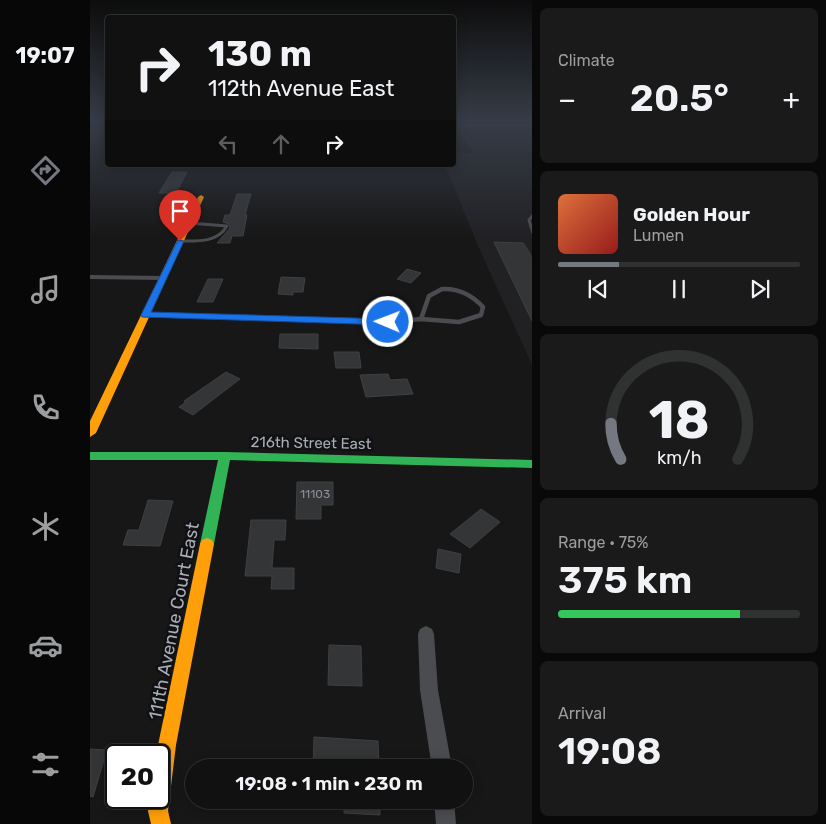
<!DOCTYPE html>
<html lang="en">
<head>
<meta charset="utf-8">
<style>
  body { margin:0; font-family:Rubik,sans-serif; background:#1a1a1a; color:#f1f3f6; height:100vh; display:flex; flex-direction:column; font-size:19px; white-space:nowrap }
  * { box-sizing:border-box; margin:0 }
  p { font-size:16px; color:#9c9d9f }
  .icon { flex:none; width:28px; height:28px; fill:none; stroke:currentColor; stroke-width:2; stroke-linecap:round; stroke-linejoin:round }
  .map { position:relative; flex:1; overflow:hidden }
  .drawer { display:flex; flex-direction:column; gap:8px; padding:8px; background:#090909; width:294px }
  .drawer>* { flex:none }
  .top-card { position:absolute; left:15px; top:15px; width:351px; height:152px; border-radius:5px; box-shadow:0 2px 12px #0003,0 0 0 1px #303131; background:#111; color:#f1f3f6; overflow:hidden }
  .speed { position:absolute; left:15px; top:744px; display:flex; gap:10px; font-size:25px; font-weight:700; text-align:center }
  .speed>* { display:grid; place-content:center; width:65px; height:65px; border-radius:50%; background:#111; box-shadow:0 2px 12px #0003,0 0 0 1px #303131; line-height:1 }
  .speed .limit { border:2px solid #111; border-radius:8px; background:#fff; color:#111 }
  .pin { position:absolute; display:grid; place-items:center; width:42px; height:42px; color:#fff; margin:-51px -21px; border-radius:50% 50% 50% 0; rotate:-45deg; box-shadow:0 0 5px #0007 }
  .pin .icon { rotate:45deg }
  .me { position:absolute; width:55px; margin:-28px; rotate:271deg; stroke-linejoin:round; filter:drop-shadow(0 0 4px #0008) }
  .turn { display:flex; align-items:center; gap:18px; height:105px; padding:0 20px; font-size:22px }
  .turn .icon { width:65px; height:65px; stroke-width:2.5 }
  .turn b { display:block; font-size:35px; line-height:42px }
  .lanes { display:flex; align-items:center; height:48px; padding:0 20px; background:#0003; justify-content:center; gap:25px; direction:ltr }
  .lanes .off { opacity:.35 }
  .big { font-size:38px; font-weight:600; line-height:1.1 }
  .drawer .tile { flex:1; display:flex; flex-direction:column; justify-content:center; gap:8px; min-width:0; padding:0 18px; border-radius:8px; background:#1a1a1a }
  .drawer .dial { align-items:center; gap:0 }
  .dial svg { height:130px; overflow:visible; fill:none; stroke:#303131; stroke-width:7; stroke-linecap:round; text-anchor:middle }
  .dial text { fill:#f1f3f6; stroke:none }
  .song { display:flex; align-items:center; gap:15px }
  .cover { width:60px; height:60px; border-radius:8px; background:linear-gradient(135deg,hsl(20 70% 55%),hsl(0 70% 35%)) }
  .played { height:5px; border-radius:2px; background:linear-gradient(90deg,#757880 25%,#303131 25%) }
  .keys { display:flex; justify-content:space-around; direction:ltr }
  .heat { display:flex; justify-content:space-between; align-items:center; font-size:28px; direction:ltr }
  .charge { height:8px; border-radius:4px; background:linear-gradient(90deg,#34c759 75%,#303131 0) }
  .trip { position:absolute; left:95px; top:759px; width:288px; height:50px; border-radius:25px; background:#111; box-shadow:0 2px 12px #0003,0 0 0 1px #303131; font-weight:600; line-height:50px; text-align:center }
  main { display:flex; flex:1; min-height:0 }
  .tabs { display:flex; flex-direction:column; width:90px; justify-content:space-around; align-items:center; background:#070707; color:#9c9d9f }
  .tabs .icon { width:35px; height:35px }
  .tabs .current { color:#757880 }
  .tabs b { font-size:22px; color:#f1f3f6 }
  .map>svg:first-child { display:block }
</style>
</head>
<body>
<main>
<nav class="tabs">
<b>19:07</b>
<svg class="icon current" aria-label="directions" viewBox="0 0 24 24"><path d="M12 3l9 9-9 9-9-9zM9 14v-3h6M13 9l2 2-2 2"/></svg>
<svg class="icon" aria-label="music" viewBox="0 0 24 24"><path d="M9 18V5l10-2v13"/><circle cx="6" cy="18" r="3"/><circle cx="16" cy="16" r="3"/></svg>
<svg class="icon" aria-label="phone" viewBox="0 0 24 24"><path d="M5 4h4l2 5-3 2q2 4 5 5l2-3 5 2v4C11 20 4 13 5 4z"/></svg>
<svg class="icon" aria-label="climate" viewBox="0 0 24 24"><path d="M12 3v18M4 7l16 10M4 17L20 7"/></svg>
<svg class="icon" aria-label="car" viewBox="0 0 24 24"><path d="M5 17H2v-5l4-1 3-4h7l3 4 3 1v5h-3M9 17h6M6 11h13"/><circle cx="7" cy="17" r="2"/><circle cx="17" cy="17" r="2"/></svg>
<svg class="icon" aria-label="filters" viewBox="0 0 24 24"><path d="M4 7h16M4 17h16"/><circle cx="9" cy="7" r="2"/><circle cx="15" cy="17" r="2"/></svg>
</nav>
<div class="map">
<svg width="443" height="824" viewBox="0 0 443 824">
  <rect width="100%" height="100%" fill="#171717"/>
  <path fill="#212124" d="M364,122H442V365L388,246L355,165H364V153H383L370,130H364Z"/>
  <path fill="#343537" stroke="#3f4043" d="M82,172H97L86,193H69Z
    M147,194H161L155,215H157L153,236H142L140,243H127L140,228L139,224L133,222L135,215H140Z
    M404,242L433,243L439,252L443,260V323Z
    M317,269L331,273L321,283L307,279Z
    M191,277L215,278L213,292H203V295L188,294Z
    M118,279H133L123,302H107Z
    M190,334H228V349L189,348Z
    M244,352H269L271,368H246Z
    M136,372L150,379L103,415L89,407L96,402L94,401Z
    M298,374L300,380L317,379L323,394L276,397L270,375Z
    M207,482H243V505H231V519H206Z
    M58,500L83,501L70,546L33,545L38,530H49Z
    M391,509L410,522L380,548L360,534Z
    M161,520H196L195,540H184L182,568H204V589H181L182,576H155Z
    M348,549L371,554L369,573L346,568Z
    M239,645L271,646L272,686L238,685Z
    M224,737L288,741L289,768H223Z
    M0,749L17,750L3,797L0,796Z
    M254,800H290V815L254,813Z"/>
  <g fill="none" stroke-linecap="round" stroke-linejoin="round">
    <path stroke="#4b4c50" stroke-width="2.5" d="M364,126H443"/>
    <path stroke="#4b4c50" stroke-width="3" d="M443,215L439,220L443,233
      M90,241C107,241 127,243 137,226L99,223"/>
    <path stroke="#4b4c50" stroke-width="4.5" d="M352,289C369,288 382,295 393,307L391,315L369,322L331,319L339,296Z
      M56,315L298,322L331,319"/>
    <path fill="#4b4c50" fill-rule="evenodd" d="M0,275L73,276L77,278L73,280L0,279Z
      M336,626L342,629L344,634L348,690L362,768H342L330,690L328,634L330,629Z
      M344,800H364L366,824H346Z"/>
    <path fill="#30b455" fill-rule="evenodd" d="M0,452H135L443,460V468L140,460L124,544L122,548L117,550L112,548L110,544L128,460H0Z"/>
    <path fill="#ff9f0a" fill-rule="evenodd" d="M111,195L114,197L6,433L0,437V421L108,197Z
      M117,538L122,540L124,544L86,745L78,811L81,824H61L58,811L60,798H69V755H66L68,745L110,544L112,540Z"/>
  </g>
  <linearGradient id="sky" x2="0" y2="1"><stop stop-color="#0d0d0d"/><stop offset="0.51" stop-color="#363c47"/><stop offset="1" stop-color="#363c47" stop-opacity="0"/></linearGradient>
  <rect width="443" height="237" fill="url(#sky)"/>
  <path fill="#1a73e8" stroke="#114b97" d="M88,240L94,241L61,312L298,319L302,322L298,325L52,317L51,315Z"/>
  <g text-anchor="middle" stroke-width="5" stroke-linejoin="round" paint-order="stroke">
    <g font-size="12" fill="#8b8f98">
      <text x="225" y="498">11103</text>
    </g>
    <g font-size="15" fill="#a8adb8" stroke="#111113">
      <text transform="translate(221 443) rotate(1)" y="5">216th Street East</text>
    </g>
    <g font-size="18" fill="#a8adb8" stroke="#111113">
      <text transform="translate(84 621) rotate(-79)" y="6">111th Avenue Court East</text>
    </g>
  </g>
</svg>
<div class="speed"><div class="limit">20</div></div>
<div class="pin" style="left:90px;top:241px;background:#d93025"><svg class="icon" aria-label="arrive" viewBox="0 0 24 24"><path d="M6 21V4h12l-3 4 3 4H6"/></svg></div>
<svg class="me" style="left:298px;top:322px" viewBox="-20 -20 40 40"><circle r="17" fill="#1a73e8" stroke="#fff" stroke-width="3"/><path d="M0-11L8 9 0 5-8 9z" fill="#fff"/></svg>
<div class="trip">19:08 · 1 min · 230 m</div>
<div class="top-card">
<div class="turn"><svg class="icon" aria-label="right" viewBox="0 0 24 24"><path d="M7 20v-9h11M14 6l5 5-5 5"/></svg><div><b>130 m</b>112th Avenue East</div></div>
<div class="lanes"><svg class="icon off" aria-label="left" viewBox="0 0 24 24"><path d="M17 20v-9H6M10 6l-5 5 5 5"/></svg><svg class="icon off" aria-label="ahead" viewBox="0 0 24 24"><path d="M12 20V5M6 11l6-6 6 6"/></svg><svg class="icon" aria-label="right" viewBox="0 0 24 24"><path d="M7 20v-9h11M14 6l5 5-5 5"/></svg></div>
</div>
</div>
<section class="drawer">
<div class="tile"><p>Climate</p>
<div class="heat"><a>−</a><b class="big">20.5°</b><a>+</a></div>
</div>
<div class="tile">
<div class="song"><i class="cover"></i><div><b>Golden Hour</b><p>Lumen</p></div></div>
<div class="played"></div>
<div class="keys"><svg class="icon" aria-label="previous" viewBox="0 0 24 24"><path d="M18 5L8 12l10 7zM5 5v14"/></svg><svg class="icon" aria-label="pause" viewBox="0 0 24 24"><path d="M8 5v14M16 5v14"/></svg><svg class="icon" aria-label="next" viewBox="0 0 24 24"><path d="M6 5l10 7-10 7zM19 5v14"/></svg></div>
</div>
<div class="tile dial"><svg viewBox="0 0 100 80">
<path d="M14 69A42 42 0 1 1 86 69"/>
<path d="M14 69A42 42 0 0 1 8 47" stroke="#757880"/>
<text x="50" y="56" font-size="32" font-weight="700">18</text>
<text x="50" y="72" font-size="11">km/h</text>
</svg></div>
<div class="tile"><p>Range · 75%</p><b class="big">375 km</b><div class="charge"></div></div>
<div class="tile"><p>Arrival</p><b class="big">19:08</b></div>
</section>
</main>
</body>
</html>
